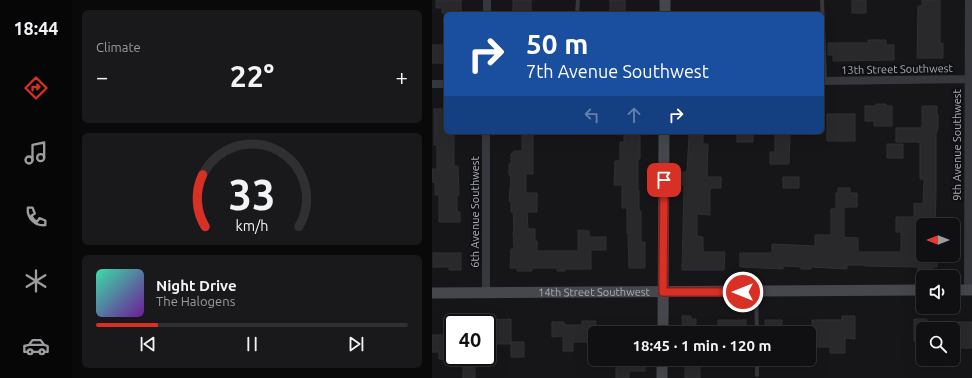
<!DOCTYPE html>
<html lang="en">
<head>
<meta charset="utf-8">
<style>
  body { margin:0; font-family:Ubuntu,sans-serif; background:#19191b; color:#f1f3f6; height:100vh; display:flex; flex-direction:column; font-size:15px; white-space:nowrap }
  * { box-sizing:border-box; margin:0 }
  p { font-size:13px; color:#9c9d9f }
  .icon { flex:none; width:22px; height:22px; fill:none; stroke:currentColor; stroke-width:2; stroke-linecap:round; stroke-linejoin:round }
  .map { position:relative; flex:1; overflow:hidden }
  .drawer { display:flex; flex-direction:column; gap:10px; padding:10px; background:#09090a; width:360px }
  .drawer>* { flex:none }
  .guide { position:absolute; left:12px; top:12px; width:380px; height:122px; border-radius:6px; box-shadow:0 4px 16px #0002,0 0 0 1px #303032; background:#1a4fa0; color:#fff; overflow:hidden }
  .needle { width:26px; rotate:270deg }
  .tools { position:absolute; left:484px; top:218px; display:grid; gap:8px }
  .tools a { display:grid; place-items:center; width:44px; height:44px; border-radius:6px; background:#101012; box-shadow:0 4px 16px #0002,0 0 0 1px #303032; font-size:20px }
  .speed { position:absolute; left:12px; top:314px; display:flex; gap:8px; font-size:20px; font-weight:700; text-align:center }
  .speed>* { display:grid; place-content:center; width:52px; height:52px; border-radius:50%; background:#101012; box-shadow:0 4px 16px #0002,0 0 0 1px #303032; line-height:1 }
  .speed .limit { border:2px solid #111; border-radius:6px; background:#fff; color:#111 }
  .pin { position:absolute; display:grid; place-items:center; width:34px; height:34px; color:#fff; margin:-17px; border-radius:8px; box-shadow:0 2px 6px #0006 }
  .me { position:absolute; width:44px; margin:-22px; rotate:270deg; stroke-linejoin:round; filter:drop-shadow(0 0 3px #0008) }
  .turn { display:flex; align-items:center; gap:14px; height:84px; padding:0 16px; font-size:18px }
  .turn .icon { width:52px; height:52px; stroke-width:2.5 }
  .turn b { display:block; font-size:28px; line-height:34px }
  .lanes { display:flex; align-items:center; height:38px; padding:0 16px; background:#0003; justify-content:center; gap:20px; direction:ltr }
  .lanes .off { opacity:.35 }
  .big { font-size:30px; font-weight:700; line-height:1.1 }
  .drawer .widget { flex:1; display:flex; flex-direction:column; justify-content:center; gap:6px; min-width:0; padding:0 14px; border-radius:6px; background:#19191b }
  .drawer .dial { align-items:center; gap:0 }
  .dial svg { height:104px; overflow:visible; fill:none; stroke:#303032; stroke-width:7; stroke-linecap:round; text-anchor:middle }
  .dial text { fill:#f1f3f6; stroke:none }
  .song { display:flex; align-items:center; gap:12px }
  .cover { width:48px; height:48px; border-radius:6px; background:linear-gradient(135deg,hsl(160 70% 55%),hsl(280 70% 35%)) }
  .played { height:4px; border-radius:2px; background:linear-gradient(90deg,#d93025 20%,#303032 20%) }
  .keys { display:flex; justify-content:space-around; direction:ltr }
  .heat { display:flex; justify-content:space-between; align-items:center; font-size:22px; direction:ltr }
  .trip { position:absolute; left:156px; top:326px; width:228px; height:40px; border-radius:6px; background:#101012; box-shadow:0 4px 16px #0002,0 0 0 1px #303032; font-weight:700; line-height:40px; text-align:center }
  main { display:flex; flex:1; min-height:0 }
  .tabs { display:flex; flex-direction:column; width:72px; justify-content:space-around; align-items:center; background:#060607; color:#9c9d9f }
  .tabs .icon { width:28px; height:28px }
  .tabs .on { color:#d93025 }
  .tabs b { font-size:18px; color:#f1f3f6 }
  .map>svg:first-child { display:block }
</style>
</head>
<body>
<main>
<nav class="tabs">
<b>18:44</b>
<svg class="icon on" aria-label="directions" viewBox="0 0 24 24"><path d="M12 3l9 9-9 9-9-9zM9 14v-3h6M13 9l2 2-2 2"/></svg>
<svg class="icon" aria-label="music" viewBox="0 0 24 24"><path d="M9 18V5l10-2v13"/><circle cx="6" cy="18" r="3"/><circle cx="16" cy="16" r="3"/></svg>
<svg class="icon" aria-label="phone" viewBox="0 0 24 24"><path d="M5 4h4l2 5-3 2q2 4 5 5l2-3 5 2v4C11 20 4 13 5 4z"/></svg>
<svg class="icon" aria-label="climate" viewBox="0 0 24 24"><path d="M12 3v18M4 7l16 10M4 17L20 7"/></svg>
<svg class="icon" aria-label="car" viewBox="0 0 24 24"><path d="M5 17H2v-5l4-1 3-4h7l3 4 3 1v5h-3M9 17h6M6 11h13"/><circle cx="7" cy="17" r="2"/><circle cx="17" cy="17" r="2"/></svg>
</nav>
<section class="drawer">
<div class="widget"><p>Climate</p>
<div class="heat"><a>−</a><b class="big">22°</b><a>+</a></div>
</div>
<div class="widget dial"><svg viewBox="0 0 100 80">
<path d="M14 69A42 42 0 1 1 86 69"/>
<path d="M14 69A42 42 0 0 1 12 29" stroke="#d93025"/>
<text x="50" y="56" font-size="32" font-weight="700">33</text>
<text x="50" y="72" font-size="11">km/h</text>
</svg></div>
<div class="widget">
<div class="song"><i class="cover"></i><div><b>Night Drive</b><p>The Halogens</p></div></div>
<div class="played"></div>
<div class="keys"><svg class="icon" aria-label="previous" viewBox="0 0 24 24"><path d="M18 5L8 12l10 7zM5 5v14"/></svg><svg class="icon" aria-label="pause" viewBox="0 0 24 24"><path d="M8 5v14M16 5v14"/></svg><svg class="icon" aria-label="next" viewBox="0 0 24 24"><path d="M6 5l10 7-10 7zM19 5v14"/></svg></div>
</div>
</section>
<div class="map">
<svg width="540" height="378" viewBox="0 0 540 378">
  <rect width="100%" height="100%" fill="#161618"/>
  <path fill="#29292c" stroke="#303034" d="M4,0H29V13H10V8H4Z
    M81,0H99V14H81Z
    M178,0H193V14H178Z
    M420,0H434V13H420Z
    M490,0H508V43H511V58H485L486,6H490Z
    M436,40H454V45H462V60L401,61V55H396V43H436Z
    M0,45H14V63H0Z
    M444,104H454V106H460V126H442V121H433V106H444Z
    M490,106H505V114H506V128L504,134V193L503,225H491V255H505V267H500V275H486V267L433,266V265H415V269L379,267V269H369V267L351,266V269L308,267V253H340V244L383,246V235H399V209H404V193H406V188H418V193H425V207H412V237L426,238V252H469V232H464V217H482V203L491,204L492,179H488V142H464V128H490Z
    M2,109H14V132H22V166H26L27,195H25V212H28V222H7V195H3V182H0V169H5V145H2Z
    M395,114H423V141H395Z
    M90,132H101V174H94V193H105V212H95L96,229H103V241H105V251H146V230L157,231V237H174V250H159V269H133V271H125V268H100V271H85V268H78L79,249H82L81,232H82L81,212H79V201H77L79,175H77V164H79V154L82,151H90Z
    M192,132H208V159H206V191H207V211H209V242H213V268H197L196,233H195V208H190V185H182L183,161H188V142H192Z
    M305,132H321V142H305Z
    M343,132H358L357,164H338V152H343Z
    M257,135H271V144H276L275,177H289V188H278V215L265,214V236L271,237V252H293L292,270H250L252,185H249V172H255Z
    M455,144H471V158H455Z
    M351,177H367V188H351Z
    M1,253H29V270H17V267H1Z
    M250,316H259V319H264V333H251Z
    M410,316H423V339L413,338V353H398V347H382V342H377V326H380V320H410Z
    M79,319V344H55V320Z
    M482,319H495V329H491V341H482Z
    M286,320H314V333H286Z
    M333,320H350V333H333Z
    M150,321H164L163,342H141V351H131V336L120,337V322H132V325H150Z
    M526,322H540V348H521V335H525V332H526Z
    M0,335H19L20,359H7V352H0Z
    M79,342H92V357H79Z
    M253,360H268V378H253Z
    M184,361H213V371H197V378H184Z
    M31,367H43V378H31Z"/>
  <g fill="none" stroke-linecap="round" stroke-linejoin="round">
    <path stroke="#37383d" stroke-width="4" d="M390,0L393,81
      M145,14L146,0
      M324,292L325,333
      M325,359V375"/>
    <path stroke="#37383d" stroke-width="8" d="M55,14V0
      M390,81L540,79
      M0,84H14
      M54,132V293
      M536,290L537,0"/>
    <g stroke="#45474d" stroke-width="11">
      <path d="M233,14V0"/>
      <path d="M521,290H540"/>
      <path id="s1" d="M0,293L491,290"/>
      <path d="M231,333L232,132"/>
      <path d="M230,378V359"/>
    </g>
  </g>
  <g fill="none" stroke-linecap="round" stroke-linejoin="round">
    <defs>
      <path id="route" d="M232,180L231,292H311"/>
    </defs>
    <use href="#route" stroke="#8d1f18" stroke-width="10"/>
    <use href="#route" stroke="#d93025" stroke-width="7"/>
  </g>
  <g text-anchor="middle" stroke-width="4" stroke-linejoin="round" paint-order="stroke">
    <g font-size="11" fill="#a8adb8" stroke="#111113">
      <text transform="translate(465 69) rotate(-1)" y="4">13th Street Southwest</text>
      <text transform="translate(525 145) rotate(-90)" y="4">9th Avenue Southwest</text>
      <text transform="translate(43 212) rotate(-90)" y="4">6th Avenue Southwest</text>
      <text dy="4" stroke="none"><textPath href="#s1" startOffset="162">14th Street Southwest</textPath></text>
    </g>
  </g>
</svg>
<div class="tools">
<a><svg class="needle" viewBox="-14 -14 28 28"><path d="M0-13l5 13h-10z" fill="#e53935"/><path d="M0 13l5-13h-10z" fill="#9c9d9f"/></svg></a>
<a><svg class="icon" aria-label="sound" viewBox="0 0 24 24"><path d="M4 9h4l5-4v14l-5-4H4zM17 9q2 3 0 6"/></svg></a>
<a><svg class="icon" aria-label="search" viewBox="0 0 24 24"><circle cx="10" cy="10" r="6"/><path d="M15 15l6 6"/></svg></a>
</div>
<div class="speed"><div class="limit">40</div></div>
<div class="pin" style="left:232px;top:180px;background:#d93025"><svg class="icon" aria-label="arrive" viewBox="0 0 24 24"><path d="M6 21V4h12l-3 4 3 4H6"/></svg></div>
<svg class="me" style="left:311px;top:292px" viewBox="-20 -20 40 40"><circle r="17" fill="#d93025" stroke="#fff" stroke-width="3"/><path d="M0-11L8 9 0 5-8 9z" fill="#fff"/></svg>
<div class="trip">18:45 · 1 min · 120 m</div>
<div class="guide">
<div class="turn"><svg class="icon" aria-label="right" viewBox="0 0 24 24"><path d="M7 20v-9h11M14 6l5 5-5 5"/></svg><div><b>50 m</b>7th Avenue Southwest</div></div>
<div class="lanes"><svg class="icon off" aria-label="left" viewBox="0 0 24 24"><path d="M17 20v-9H6M10 6l-5 5 5 5"/></svg><svg class="icon off" aria-label="ahead" viewBox="0 0 24 24"><path d="M12 20V5M6 11l6-6 6 6"/></svg><svg class="icon" aria-label="right" viewBox="0 0 24 24"><path d="M7 20v-9h11M14 6l5 5-5 5"/></svg></div>
</div>
</div>
</main>
</body>
</html>
